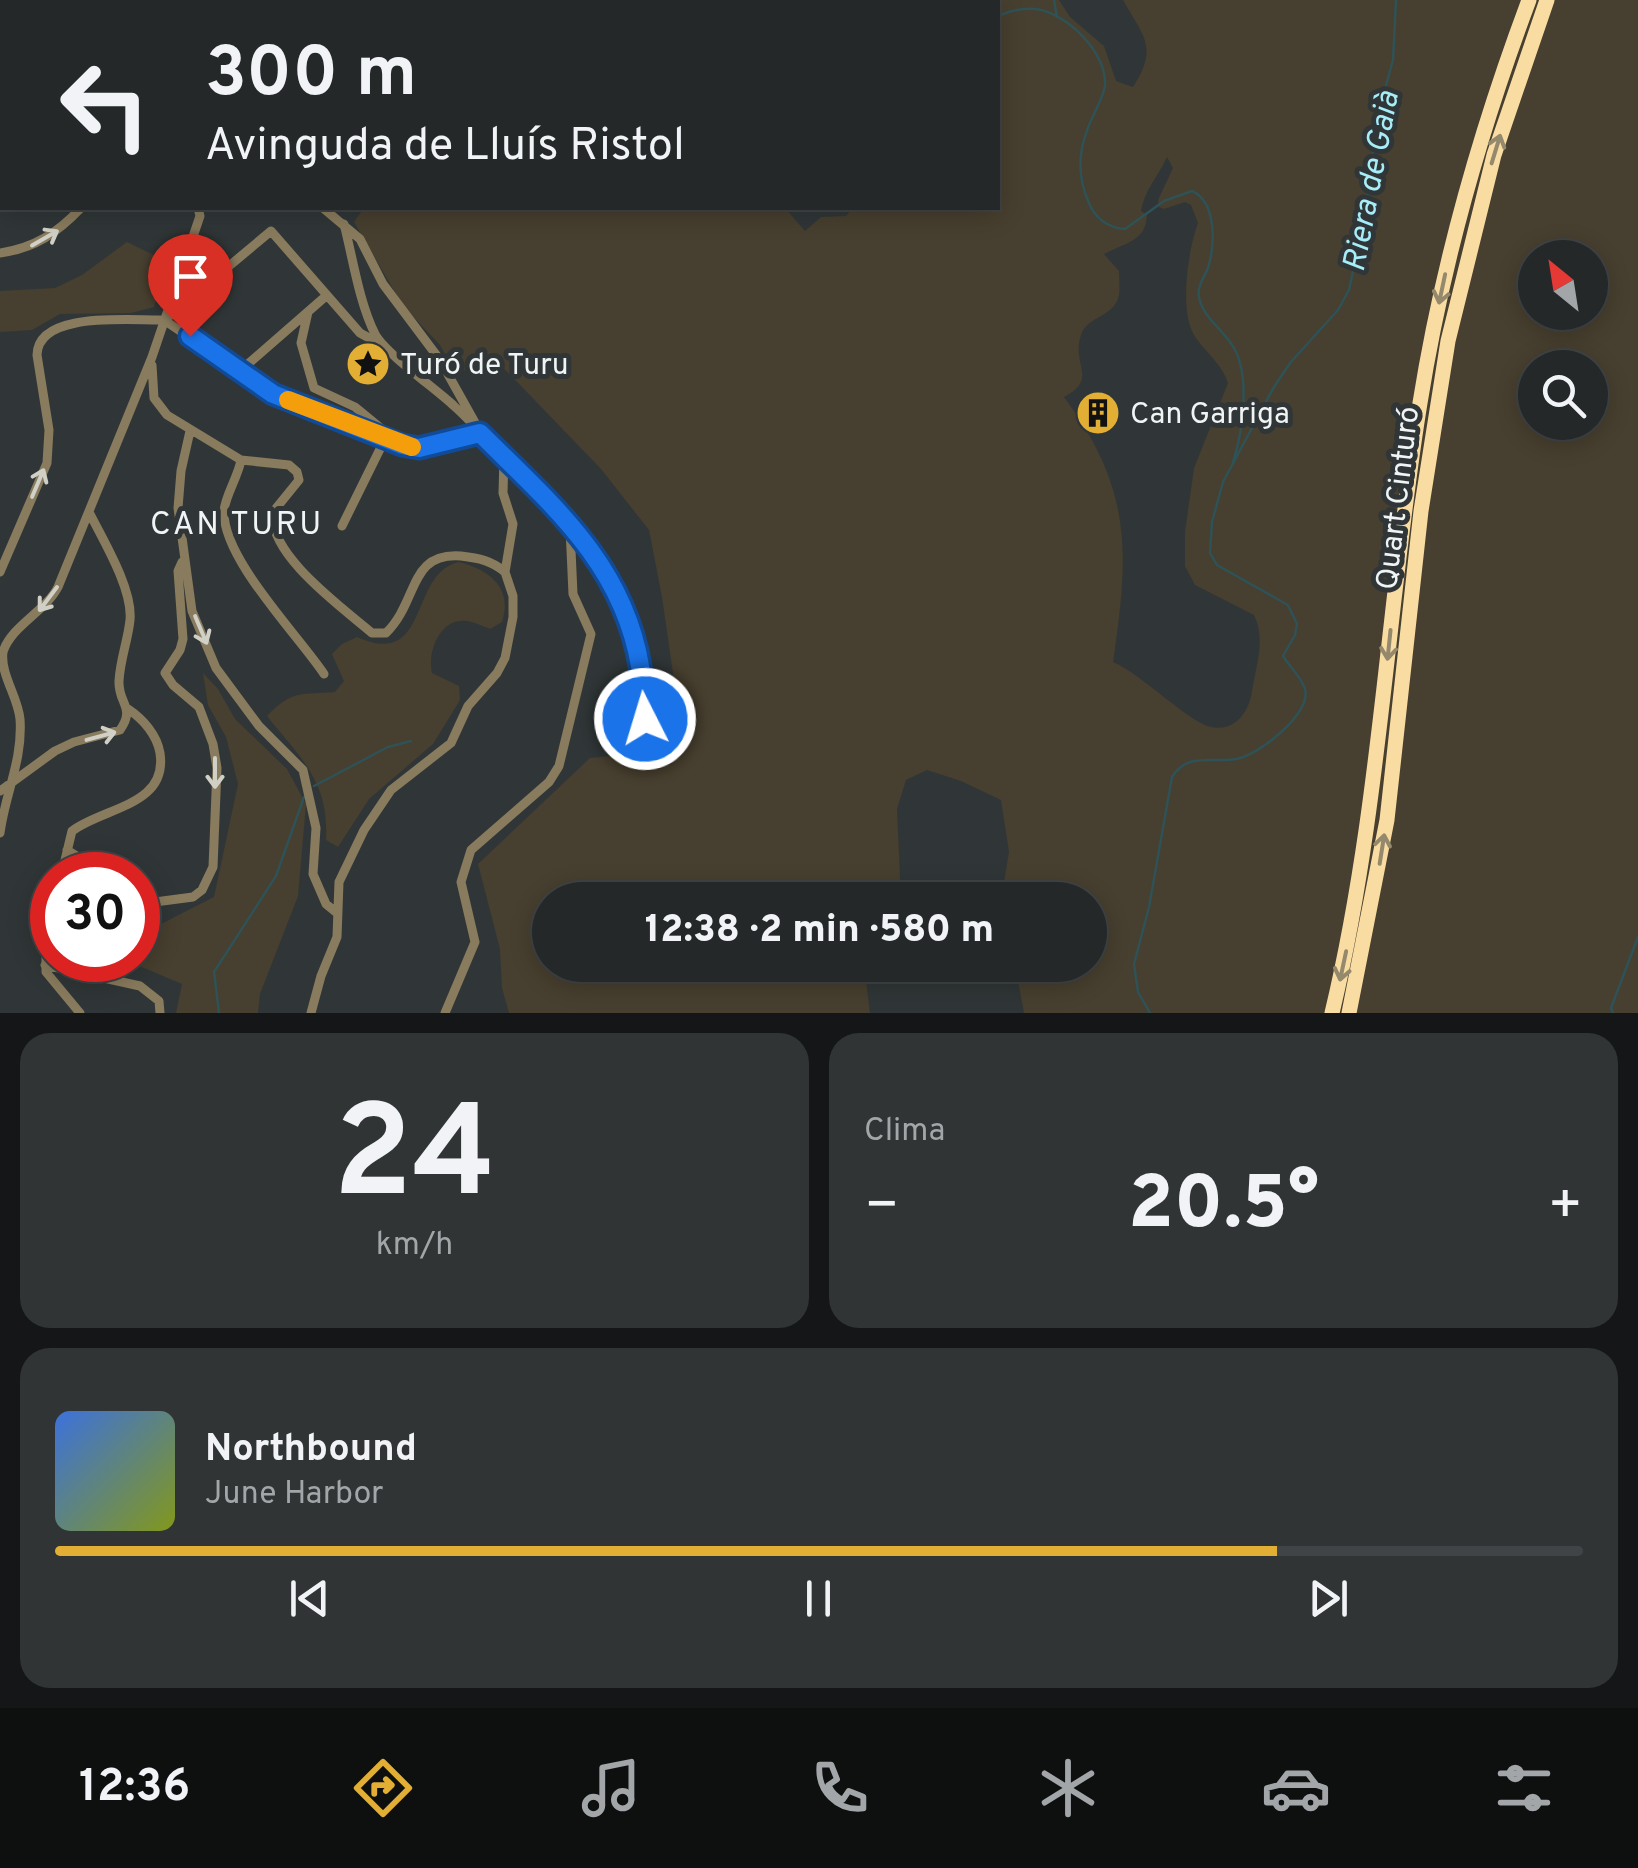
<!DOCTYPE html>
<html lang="es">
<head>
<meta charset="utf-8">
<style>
  body { margin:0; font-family:Overpass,sans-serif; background:#303435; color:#f1f3f6; height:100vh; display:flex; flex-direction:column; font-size:38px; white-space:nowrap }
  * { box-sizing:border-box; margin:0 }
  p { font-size:32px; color:#a3a6a8 }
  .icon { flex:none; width:55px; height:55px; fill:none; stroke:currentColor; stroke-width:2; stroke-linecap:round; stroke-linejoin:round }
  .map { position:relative; height:1013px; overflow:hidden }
  .details { display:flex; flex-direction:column; gap:20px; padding:20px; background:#141617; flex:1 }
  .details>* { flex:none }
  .banner { position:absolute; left:0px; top:0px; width:1000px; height:210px; box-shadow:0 5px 25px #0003,0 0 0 2px #414446; background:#242829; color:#f1f3f6; overflow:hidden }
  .needle { width:65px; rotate:330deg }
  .fabs { position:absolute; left:1518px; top:240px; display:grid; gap:20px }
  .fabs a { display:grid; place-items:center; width:90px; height:90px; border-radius:50%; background:#242829; box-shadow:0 5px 25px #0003,0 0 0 2px #414446; font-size:50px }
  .speed { position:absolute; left:30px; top:852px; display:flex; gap:20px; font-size:50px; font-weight:700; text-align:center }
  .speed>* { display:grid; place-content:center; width:130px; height:130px; border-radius:50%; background:#242829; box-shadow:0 5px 25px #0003,0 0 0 2px #414446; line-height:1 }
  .speed .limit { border:15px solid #d22; background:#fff; color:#111 }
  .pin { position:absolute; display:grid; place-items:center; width:85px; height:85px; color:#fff; margin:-102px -42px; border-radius:50% 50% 50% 0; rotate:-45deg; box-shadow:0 0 10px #0007 }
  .pin .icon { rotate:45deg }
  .me { position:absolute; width:110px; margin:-55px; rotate:355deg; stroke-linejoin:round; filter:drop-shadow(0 0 8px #0008) }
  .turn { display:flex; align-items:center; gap:35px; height:210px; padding:0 40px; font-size:45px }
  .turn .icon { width:130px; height:130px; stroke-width:2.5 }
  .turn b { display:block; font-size:70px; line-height:85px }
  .big { font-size:75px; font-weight:800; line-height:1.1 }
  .details .card { flex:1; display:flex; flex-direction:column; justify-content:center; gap:15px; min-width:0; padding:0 35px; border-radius:30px; background:#303435 }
  .details .dial { align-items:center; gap:0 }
  .dial b { font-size:130px; line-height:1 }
  .song { display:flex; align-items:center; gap:30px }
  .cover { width:120px; height:120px; border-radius:15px; background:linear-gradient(135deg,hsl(220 70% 55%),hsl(70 70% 35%)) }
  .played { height:10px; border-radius:5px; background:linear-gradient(90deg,#e2af34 80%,#414446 80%) }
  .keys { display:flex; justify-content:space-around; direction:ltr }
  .heat { display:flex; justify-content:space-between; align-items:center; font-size:55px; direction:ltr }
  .details .tiles { flex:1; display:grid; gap:20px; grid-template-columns:1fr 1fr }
  .card:last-child { grid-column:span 2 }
  .trip { position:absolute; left:532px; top:882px; width:575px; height:100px; border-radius:50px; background:#242829; box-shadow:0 5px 25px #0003,0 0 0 2px #414446; font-weight:800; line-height:100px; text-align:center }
  .tabs { display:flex; height:160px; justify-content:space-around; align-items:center; background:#0e1010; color:#a3a6a8 }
  .tabs .icon { width:70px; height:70px }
  .tabs .active { color:#e2af34 }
  .tabs b { font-size:45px; color:#f1f3f6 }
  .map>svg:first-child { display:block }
</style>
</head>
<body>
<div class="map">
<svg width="1638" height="1013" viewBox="0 0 1638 1013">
  <rect width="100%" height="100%" fill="#303637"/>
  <path fill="#473f2f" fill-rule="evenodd" d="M200,0H1059L1070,17L1104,46L1116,81L1133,87C1159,47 1143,36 1123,0H1638V1013H1024L1015,965H1090V900H1001L1009,852L1001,800L961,781L927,770L906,780L897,809L901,900H550V965H864L870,1013H509L502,988L500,949L478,864L590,758L649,752L674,680L662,597L649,530L601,469L491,355L456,375L440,345L403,306L354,222L364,208H785L805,231L821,217L846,216L853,208H998V2H200ZM1167,157L1173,168L1158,200L1159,207L1164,209L1185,202L1191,205L1198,223C1188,250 1178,314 1196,338C1207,354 1222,364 1228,383L1194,468L1185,532V566L1195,585L1254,615C1266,640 1256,665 1252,691C1249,712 1235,732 1211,727C1187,721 1143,675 1113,662C1129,553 1133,490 1064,397C1099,379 1071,365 1081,335C1087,316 1115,317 1119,295C1120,288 1119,278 1119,271L1104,254C1124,243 1146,242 1147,215L1141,211C1144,191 1159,175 1167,157ZM1535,258H1590V312H1535ZM1535,368H1590V422H1535Z
    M127,242L166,261L154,307L131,313L60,314L32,330L0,332V291L55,288L82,275Z
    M459,562C490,570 513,588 502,622L490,629C483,626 474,622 467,621C440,617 427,652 432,673L459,686L460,700L433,744L369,799L338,847L326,840C329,780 300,758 267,716C293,689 302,695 335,692L344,681L332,654L342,644L357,637C431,670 408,573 459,562Z
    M203,673L218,689L235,719L287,769L306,804L298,896L260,994L258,1013H176L182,984L125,960H138V926L155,927L214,897L238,784L226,737L208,705Z"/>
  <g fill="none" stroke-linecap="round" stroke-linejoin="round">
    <path stroke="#2f5257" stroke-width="2.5" d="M787,0L791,2
      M1054,0L1057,17
      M998,16C1009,11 1023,8 1036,9C1066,13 1107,52 1105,85C1104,95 1098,105 1094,114C1079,144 1075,172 1089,203C1095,218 1108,228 1125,229L1164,201L1192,191C1217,202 1215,245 1208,268C1204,278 1197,286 1199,297C1202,315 1220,328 1230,342C1252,370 1243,431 1233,462
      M314,786L388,747L411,741
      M219,1013L214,972L276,876L304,797
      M1150,1013L1138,992L1134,964L1149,907L1172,777C1187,752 1212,763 1236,759C1257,756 1312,714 1305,689C1302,678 1289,666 1283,656L1295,635L1297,624L1288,605L1217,565L1210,553L1212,522L1223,482L1274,387L1290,363L1338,310L1349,290L1365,214L1378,114L1393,60L1396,0
      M1613,1013L1611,1008L1638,937"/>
    <path stroke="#897b5d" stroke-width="9" d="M59,0L61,2
      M100,0V2
      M124,0V2
      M0,19L2,6
      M0,86H2
      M0,158L2,160
      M0,196H2
      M323,208L360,239L383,284L440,360L478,428
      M344,224C353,259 359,302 375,334C385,353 436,389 454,406C471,421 486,439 502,455C562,513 625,573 639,660C643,688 652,707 638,733
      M0,253C35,248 57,233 81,208
      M308,312L301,343L314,388L355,407L383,430L385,439L342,526
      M167,318L271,231L360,333L371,339L375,336
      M164,320L273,394L402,445L419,448L480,433
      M152,365L154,398L167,415L241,460L289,465L297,472L299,480L273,512C267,554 343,608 372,633H386C419,601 408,552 461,556C479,558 492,561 505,572
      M241,370L326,296
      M190,431L181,471L178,508L192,611L216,668L259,726L303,770L316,828L313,874L326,904L337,913
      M241,460C238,477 225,496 224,511C222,558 298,635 324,674
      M0,572L47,463L49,430L37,355C38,310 132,321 164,320
      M0,791L55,751L74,742L120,730C136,707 118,704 119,681C120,660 128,640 130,620C133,589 103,540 89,512
      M0,833C5,794 23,760 20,719C18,697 0,674 3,652C11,626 45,612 58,587L152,357L200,216L198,208
      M67,850L108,875
      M66,875L65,860L72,831C104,807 168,806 160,753C157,735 143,719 128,709
      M138,896L155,902L193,897L202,890L213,867L217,768L213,744L199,707L173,685L165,673L180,650L183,639L178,571L182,562
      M52,949L46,957V972L80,1013
      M45,965L140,986L159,1001L160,1013
      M311,1013L321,976L337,937L339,882L364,830L391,790L451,743L468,706L497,673L505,658L513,617V596L505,572L513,524L503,493L504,457
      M445,1013L475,942L461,882L471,850L549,782L559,766L591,634L573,594L570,528"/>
    <path stroke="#b9a273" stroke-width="11" d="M692,0L696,2
      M816,2L817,0"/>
    <path stroke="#f9dca2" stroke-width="15" d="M1332,1013C1380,812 1387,606 1420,403C1442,265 1480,131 1529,0
      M1349,1013L1387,820L1421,511L1448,341L1494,155L1547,0"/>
  </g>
  <defs><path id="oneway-shaft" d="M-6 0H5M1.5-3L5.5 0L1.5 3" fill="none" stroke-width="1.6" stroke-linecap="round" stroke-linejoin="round" transform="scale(2.5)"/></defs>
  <g stroke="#94896c">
    <use href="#oneway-shaft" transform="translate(1496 149) rotate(-73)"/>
    <use href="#oneway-shaft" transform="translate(1442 289) rotate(102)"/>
    <use href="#oneway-shaft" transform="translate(1389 645) rotate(96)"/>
    <use href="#oneway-shaft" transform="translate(1382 849) rotate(-81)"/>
    <use href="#oneway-shaft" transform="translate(1343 966) rotate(102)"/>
  </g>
  <g stroke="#d1d0c7">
    <use href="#oneway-shaft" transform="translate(45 238) rotate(-30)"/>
    <use href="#oneway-shaft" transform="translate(38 483) rotate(-67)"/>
    <use href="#oneway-shaft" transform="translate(48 599) rotate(127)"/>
    <use href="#oneway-shaft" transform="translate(201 630) rotate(67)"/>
    <use href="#oneway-shaft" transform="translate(101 736) rotate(-15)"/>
    <use href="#oneway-shaft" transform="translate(215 773) rotate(90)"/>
  </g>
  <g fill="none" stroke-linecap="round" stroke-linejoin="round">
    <defs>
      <path id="route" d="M190,336L273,394L402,445L419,448L480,433C550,503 623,563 640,666C643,685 648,700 645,719"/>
    </defs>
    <use href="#route" stroke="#114b97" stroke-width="25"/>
    <use href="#route" stroke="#1a73e8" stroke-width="18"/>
    <path stroke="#f59e0b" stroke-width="18" d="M288,400L412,447"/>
  </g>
  <defs>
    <symbol id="sight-disc" viewBox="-11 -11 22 22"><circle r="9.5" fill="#e2af34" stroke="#303637"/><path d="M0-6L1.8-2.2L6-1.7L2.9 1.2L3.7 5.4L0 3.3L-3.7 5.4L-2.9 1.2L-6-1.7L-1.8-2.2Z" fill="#111"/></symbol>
    <symbol id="building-disc" viewBox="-11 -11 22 22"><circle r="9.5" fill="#e2af34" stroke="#303637"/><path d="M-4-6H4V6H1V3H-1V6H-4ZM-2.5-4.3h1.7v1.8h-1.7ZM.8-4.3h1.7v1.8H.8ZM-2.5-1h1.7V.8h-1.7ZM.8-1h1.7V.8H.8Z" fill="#111"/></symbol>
  </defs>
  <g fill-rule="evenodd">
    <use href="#sight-disc" x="343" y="339" width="50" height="50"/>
    <use href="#building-disc" x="1073" y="388" width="50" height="50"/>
  </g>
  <g text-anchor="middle" stroke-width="10" stroke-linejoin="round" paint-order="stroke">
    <g font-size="30" fill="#f0f4f5" stroke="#303637" text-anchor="start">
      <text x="400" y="374">Turó de Turu</text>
      <text x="1130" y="423">Can Garriga</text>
    </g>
    <g font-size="30" fill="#f0f4f5" stroke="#303637">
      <text transform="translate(1397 498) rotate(-83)" y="10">Quart Cinturó</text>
    </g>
    <g font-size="32" font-style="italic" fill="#a7edf8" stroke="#303637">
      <text transform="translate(1370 181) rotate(-79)" y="11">Riera de Gaià</text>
    </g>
    <g font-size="32" letter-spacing="2.5" fill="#f0f4f5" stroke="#303637">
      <text x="237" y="534">CAN TURU</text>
    </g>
  </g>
</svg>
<div class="fabs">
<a><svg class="needle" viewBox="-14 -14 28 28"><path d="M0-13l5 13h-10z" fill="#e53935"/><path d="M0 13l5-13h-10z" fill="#a3a6a8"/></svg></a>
<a><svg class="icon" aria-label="search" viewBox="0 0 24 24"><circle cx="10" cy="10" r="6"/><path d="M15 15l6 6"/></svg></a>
</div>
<div class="speed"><div class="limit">30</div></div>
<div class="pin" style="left:190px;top:336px;background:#d93025"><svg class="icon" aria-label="arrive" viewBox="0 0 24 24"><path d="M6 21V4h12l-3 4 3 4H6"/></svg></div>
<svg class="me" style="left:645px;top:719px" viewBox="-20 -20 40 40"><circle r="17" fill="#1a73e8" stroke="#fff" stroke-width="3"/><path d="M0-11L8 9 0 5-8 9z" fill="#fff"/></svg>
<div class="trip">12:38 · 2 min · 580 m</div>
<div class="banner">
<div class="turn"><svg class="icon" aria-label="left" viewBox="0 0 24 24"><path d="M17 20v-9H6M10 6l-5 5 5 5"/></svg><div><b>300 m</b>Avinguda de Lluís Ristol</div></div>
</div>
</div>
<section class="details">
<div class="tiles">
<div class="card dial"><b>24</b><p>km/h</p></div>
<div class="card"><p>Clima</p>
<div class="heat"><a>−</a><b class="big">20.5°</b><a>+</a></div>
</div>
<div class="card">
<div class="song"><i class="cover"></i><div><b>Northbound</b><p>June Harbor</p></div></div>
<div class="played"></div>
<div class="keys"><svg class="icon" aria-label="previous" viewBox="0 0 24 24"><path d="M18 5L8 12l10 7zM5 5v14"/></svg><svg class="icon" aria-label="pause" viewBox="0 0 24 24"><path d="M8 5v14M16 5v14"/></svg><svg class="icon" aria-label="next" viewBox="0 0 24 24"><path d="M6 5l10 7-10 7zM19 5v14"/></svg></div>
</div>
</div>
</section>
<nav class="tabs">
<b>12:36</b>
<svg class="icon active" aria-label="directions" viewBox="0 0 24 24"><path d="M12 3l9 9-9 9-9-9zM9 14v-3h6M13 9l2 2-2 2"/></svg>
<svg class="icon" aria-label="music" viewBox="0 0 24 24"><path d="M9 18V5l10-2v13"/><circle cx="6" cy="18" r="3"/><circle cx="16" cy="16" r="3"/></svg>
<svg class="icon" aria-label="phone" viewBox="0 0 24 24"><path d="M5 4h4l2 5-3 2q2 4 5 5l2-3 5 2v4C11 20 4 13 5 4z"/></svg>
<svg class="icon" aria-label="climate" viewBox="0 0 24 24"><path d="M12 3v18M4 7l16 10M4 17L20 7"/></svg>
<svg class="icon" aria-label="car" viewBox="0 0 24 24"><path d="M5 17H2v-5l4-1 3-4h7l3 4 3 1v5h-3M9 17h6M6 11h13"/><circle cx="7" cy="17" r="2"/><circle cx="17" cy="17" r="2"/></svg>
<svg class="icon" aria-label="filters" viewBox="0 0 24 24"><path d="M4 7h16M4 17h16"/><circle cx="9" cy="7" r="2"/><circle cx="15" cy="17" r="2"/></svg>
</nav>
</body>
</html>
